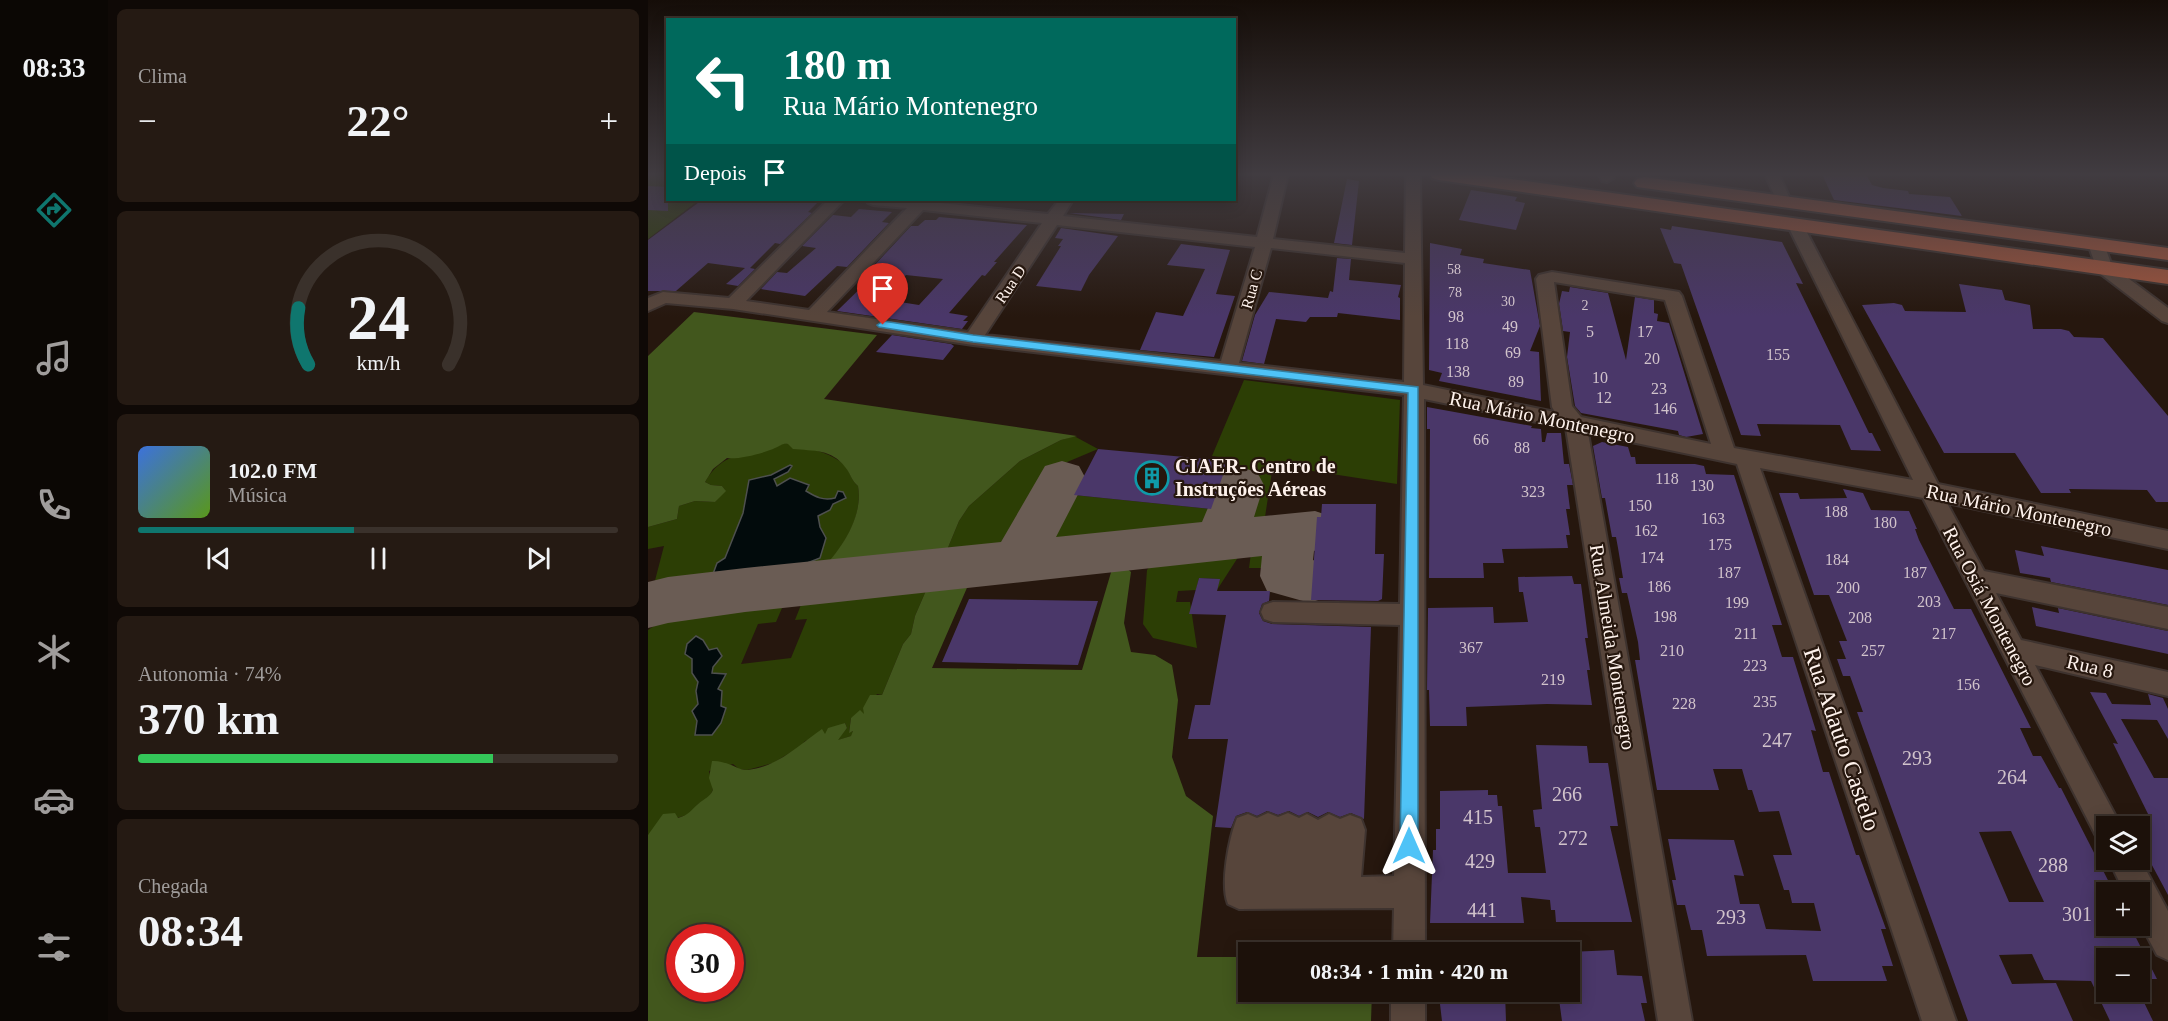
<!DOCTYPE html>
<html lang="pt">
<head>
<meta charset="utf-8">
<style>
  body { margin:0; font-family:"Times New Roman",serif; background:#251a13; color:#f1f3f6; height:100vh; display:flex; flex-direction:column; font-size:22px; white-space:nowrap }
  * { box-sizing:border-box; margin:0 }
  p { font-size:20px; color:#a09d9c }
  .icon { flex:none; width:33px; height:33px; fill:none; stroke:currentColor; stroke-width:2; stroke-linecap:round; stroke-linejoin:round }
  .map { position:relative; flex:1; overflow:hidden }
  .details { display:flex; flex-direction:column; gap:9px; padding:9px; background:#0f0906; width:540px }
  .details>* { flex:none }
  .hud { position:absolute; left:18px; top:18px; width:570px; height:183px; border-radius:0px; box-shadow:0 3px 15px #0003,0 0 0 2px #3a312b; background:#00695c; color:#fff; overflow:hidden }
  .tools { position:absolute; left:1448px; top:816px; display:grid; gap:12px }
  .tools a { display:grid; place-items:center; width:54px; height:54px; border-radius:0px; background:#1c110a; box-shadow:0 3px 15px #0003,0 0 0 2px #3a312b; font-size:30px }
  .speed { position:absolute; left:18px; top:924px; display:flex; gap:12px; font-size:30px; font-weight:700; text-align:center }
  .speed>* { display:grid; place-content:center; width:78px; height:78px; border-radius:50%; background:#1c110a; box-shadow:0 3px 15px #0003,0 0 0 2px #3a312b; line-height:1 }
  .speed .limit { border:9px solid #d22; background:#fff; color:#111 }
  .pin { position:absolute; display:grid; place-items:center; width:51px; height:51px; color:#fff; margin:-62px -26px; border-radius:50% 50% 50% 0; rotate:-45deg; box-shadow:0 0 6px #0007 }
  .pin .icon { rotate:45deg }
  .me { position:absolute; width:66px; margin:-33px; rotate:0deg; stroke-linejoin:round; filter:drop-shadow(0 0 4px #0008) }
  .turn { display:flex; align-items:center; gap:21px; height:126px; padding:0 18px; font-size:27px }
  .turn .icon { width:78px; height:78px; stroke-width:2.5 }
  .turn b { display:block; font-size:42px; line-height:51px }
  .then { display:flex; align-items:center; height:57px; padding:0 18px; background:#0003; gap:12px; font-size:22px }
  .big { font-size:45px; font-weight:700; line-height:1.1 }
  .details .tile { flex:1; display:flex; flex-direction:column; justify-content:center; gap:9px; min-width:0; padding:0 21px; border-radius:9px; background:#251a13 }
  .details .dial { align-items:center; gap:0 }
  .dial svg { height:156px; overflow:visible; fill:none; stroke:#3a312b; stroke-width:7; stroke-linecap:round; text-anchor:middle }
  .dial text { fill:#f1f3f6; stroke:none }
  .song { display:flex; align-items:center; gap:18px }
  .cover { width:72px; height:72px; border-radius:9px; background:linear-gradient(135deg,hsl(220 70% 55%),hsl(90 70% 35%)) }
  .played { height:6px; border-radius:3px; background:linear-gradient(90deg,#0f766e 45%,#3a312b 45%) }
  .keys { display:flex; justify-content:space-around; direction:ltr }
  .heat { display:flex; justify-content:space-between; align-items:center; font-size:33px; direction:ltr }
  .charge { height:9px; border-radius:4px; background:linear-gradient(90deg,#34c759 74%,#3a312b 0) }
  .trip { position:absolute; left:590px; top:942px; width:342px; height:60px; border-radius:0px; background:#1c110a; box-shadow:0 3px 15px #0003,0 0 0 2px #3a312b; font-weight:700; line-height:60px; text-align:center }
  main { display:flex; flex:1; min-height:0 }
  .dock { display:flex; flex-direction:column; width:108px; justify-content:space-around; align-items:center; background:#0b0704; color:#a09d9c }
  .dock .icon { width:42px; height:42px }
  .dock .active { color:#0f766e }
  .dock b { font-size:27px; color:#f1f3f6 }
  .map>svg:first-child { display:block }
</style>
</head>
<body>
<main>
<nav class="dock">
<b>08:33</b>
<svg class="icon active" aria-label="directions" viewBox="0 0 24 24"><path d="M12 3l9 9-9 9-9-9zM9 14v-3h6M13 9l2 2-2 2"/></svg>
<svg class="icon" aria-label="music" viewBox="0 0 24 24"><path d="M9 18V5l10-2v13"/><circle cx="6" cy="18" r="3"/><circle cx="16" cy="16" r="3"/></svg>
<svg class="icon" aria-label="phone" viewBox="0 0 24 24"><path d="M5 4h4l2 5-3 2q2 4 5 5l2-3 5 2v4C11 20 4 13 5 4z"/></svg>
<svg class="icon" aria-label="climate" viewBox="0 0 24 24"><path d="M12 3v18M4 7l16 10M4 17L20 7"/></svg>
<svg class="icon" aria-label="car" viewBox="0 0 24 24"><path d="M5 17H2v-5l4-1 3-4h7l3 4 3 1v5h-3M9 17h6M6 11h13"/><circle cx="7" cy="17" r="2"/><circle cx="17" cy="17" r="2"/></svg>
<svg class="icon" aria-label="filters" viewBox="0 0 24 24"><path d="M4 7h16M4 17h16"/><circle cx="9" cy="7" r="2"/><circle cx="15" cy="17" r="2"/></svg>
</nav>
<section class="details">
<div class="tile"><p>Clima</p>
<div class="heat"><a>−</a><b class="big">22°</b><a>+</a></div>
</div>
<div class="tile dial"><svg viewBox="0 0 100 80">
<path d="M14 69A42 42 0 1 1 86 69"/>
<path d="M14 69A42 42 0 0 1 9 40" stroke="#0f766e"/>
<text x="50" y="56" font-size="32" font-weight="700">24</text>
<text x="50" y="72" font-size="11">km/h</text>
</svg></div>
<div class="tile">
<div class="song"><i class="cover"></i><div><b>102.0 FM</b><p>Música</p></div></div>
<div class="played"></div>
<div class="keys"><svg class="icon" aria-label="previous" viewBox="0 0 24 24"><path d="M18 5L8 12l10 7zM5 5v14"/></svg><svg class="icon" aria-label="pause" viewBox="0 0 24 24"><path d="M8 5v14M16 5v14"/></svg><svg class="icon" aria-label="next" viewBox="0 0 24 24"><path d="M6 5l10 7-10 7zM19 5v14"/></svg></div>
</div>
<div class="tile"><p>Autonomia · 74%</p><b class="big">370 km</b><div class="charge"></div></div>
<div class="tile"><p>Chegada</p><b class="big">08:34</b></div>
</section>
<div class="map">
<svg width="1520" height="1021" viewBox="0 0 1520 1021">
  <rect width="100%" height="100%" fill="#26170e"/>
  <path fill="#2c3e05" d="M0,174H19L20,200H51L0,239Z
    M596,380L752,400L749,484L625,465L617,517H625L624,519L602,531H584L599,481L580,461L583,459L564,456Z
    M426,436L450,449L412,465L368,545L357,555L294,562L311,521L321,506L372,461L413,440Z
    M135,443C153,445 186,453 197,466C203,473 203,480 210,486C216,519 191,554 168,575L4,592L16,546L0,549V527L29,519L31,506L47,501L67,502L77,490L74,486L63,485L57,482C79,444 105,461 135,443Z
    M576,488L583,496L571,528L558,534L385,552L382,550L410,496L426,498V495L563,509Z
    M628,544L630,548L625,564L615,568H601L604,546Z
    M596,548L569,590L571,579L551,578L548,590L530,591L528,602H542L549,648L505,638L495,624L499,570L511,555Z
    M283,579L267,616L263,634L255,644L234,695L229,694L216,714L203,718L201,732L206,731L203,736L188,741L199,728L197,723L177,735L157,741L153,746L125,763L99,770L91,769L85,764L61,771L65,790L60,799L50,804L42,814L29,818L0,835V630L37,605L140,594L128,622L110,624L93,664L143,658L159,619L147,620L158,592Z"/>
  <path fill="#42571d" fill-rule="evenodd" d="M46,312L229,335L176,399L429,436L413,440L372,461L321,506L311,521L294,562L168,575C190,554 216,519 210,486C203,480 203,474 197,467C184,449 165,451 145,449L140,444C134,443 133,446 127,448C117,453 89,460 79,458L65,469L57,482L63,485L74,486L78,491L67,502L47,501L31,506L29,519L0,527V356Z
    M467,559L483,572L476,623L483,652L507,655L524,665L530,700L524,757L538,796L565,816L549,957H600V992H724L723,1021H0V835L15,814L27,813L30,818C41,815 42,811 50,804C57,798 61,798 65,790L61,778L64,761C79,760 91,771 100,770C129,767 151,745 174,729L177,734L180,728L197,723L199,728L190,740L203,736L205,731L201,733L203,718L212,710L216,714L215,708L222,695H234L255,644L263,634L267,616L283,579L325,574L284,668L434,670ZM32,938H82V988H32Z"/>
  <path fill="#020b0c" stroke="#4e504f" stroke-width="1.5" d="M142,465L144,466L140,472L126,479L129,486L142,478L161,485L158,491C168,497 175,501 187,498L190,491L195,492L198,498L185,504L182,510L170,516L172,527L178,538L172,558L136,572L65,574L69,563L77,558L95,513L101,480L123,475Z
    M48,636L55,640L61,650L69,648L74,656L65,667L64,673L78,674L70,689L74,691L73,706L78,708L73,723L64,735H47L49,721L44,711L50,704L48,691L50,682L44,673V659L37,654L39,644Z"/>
  <g fill="none" stroke-linecap="round" stroke-linejoin="round">
    <path fill="#6a5c54" fill-rule="evenodd" d="M414,461L431,466L438,479L408,537L554,522L575,472L592,467L609,472L616,485L606,517L667,511L685,517L692,531L685,545L666,551L665,560L681,566L689,581L681,596L662,603L619,591L612,576L614,556L97,612L20,623L0,628V582L20,577L97,568L353,542L397,466Z"/>
  </g>
  <path fill="#4a3769" fill-rule="evenodd" d="M1174,174H1218L1224,185L1235,188L1260,191L1261,194L1302,197L1314,216L1186,200Z
    M699,179L711,181L704,245L686,243Z
    M0,186L20,187V211L0,210Z
    M823,190L869,197L867,201L877,203L868,230L811,220Z
    M54,200H172L160,212L164,213L132,244L127,243L102,268L107,269L90,286L78,284L97,268L60,263L28,291H0V240Z
    M211,209L244,212L234,222L241,223L199,267L189,266L157,296L113,289L129,272L139,273L168,248L154,246L185,215L203,217Z
    M421,213L476,214L473,220Z
    M291,217L379,225L346,262H349L337,276L334,275L301,313L320,316L315,321H320L314,329L189,311L226,275L223,274L227,270H222L263,226H270L277,220H288ZM258,275L295,279L271,305L233,299Z
    M1024,226L1134,242L1155,284L1148,283L1221,433H1224L1233,451L1203,450L1192,425L1109,424L1113,436L1093,435L1033,264L1026,263L1012,228L1023,230Z
    M413,228L470,236L441,275L433,291L388,286L413,246H410L415,239L407,238Z
    M782,243L814,249L812,255L836,259L835,263L882,270L892,326L882,351L891,352L893,401L791,381L794,373L781,370Z
    M533,244L582,250L568,294L587,296L566,357L492,350L508,312L535,316L557,269L519,265Z
    M689,258L703,259L701,280L753,285L750,297L752,298V320L690,313L689,317H662L658,322L628,319L616,364L594,361L607,315L621,292L680,298L682,291L685,292Z
    M1311,284L1354,290L1357,300L1382,305L1385,329H1413L1421,331L1426,337L1455,338L1520,416V502H1508L1499,490L1421,489L1423,493H1393L1367,453H1296L1214,305L1246,303L1254,305L1257,311L1318,312Z
    M922,287L960,293L978,360L987,297L1006,300V313L1010,314L1009,321L1021,323L1055,434L1038,437L1031,435L1030,431L933,413L927,406L919,357L922,332L915,331L911,304L914,291L921,292Z
    M244,335L303,344L306,346L295,360L228,352Z
    M779,407L884,426L883,428L893,429L894,442H897L899,433H913L916,464H921L925,485H919L922,509H918L922,535H918L920,548L854,549L856,563H835L836,578H781L782,429H779Z
    M954,442L980,447L983,457H987L988,464H1047L1056,466L1058,474L1086,475L1134,625H1124L1134,657H1145L1168,731L1163,730L1175,772H1181L1208,855H1211L1238,929H1233L1245,966H1234L1239,981H1165L1158,955L1059,956L1054,930H1043L1037,905H1029L1024,880H1028L1020,839L1086,840L1096,876L1086,875L1092,904H1111L1118,929L1173,931L1166,903H1144L1141,890H1136L1125,855H1144L1131,811L1111,812L1104,790H1100L1094,769H1065L1071,790H1009L987,660H992L990,642L979,593H974L971,578H975L970,548L968,537H964L957,498H954L945,446Z
    M450,449L580,461L563,509L426,495Z
    M1195,489L1215,493L1223,510L1261,511L1269,529H1267L1271,540L1306,609H1323L1383,728H1372L1385,756H1393L1411,788H1413L1466,892H1458V926H1482L1509,979H1491V958H1458V992H1491L1505,1021H1462L1443,981L1396,980L1384,954L1351,955L1364,984L1408,983L1425,1021H1320L1209,712H1215L1202,676H1195L1189,659H1198L1191,641H1199L1181,595H1166L1131,493H1150L1152,499L1199,498ZM1363,831L1385,879L1396,902H1361L1331,832Z
    M674,504H728L727,554H736L734,599L730,601L663,600L669,517H673Z
    M1393,546L1520,570V605L1403,582L1402,578L1372,573L1367,550L1396,556Z
    M924,576L926,584H933L940,638H937L942,670H939L944,705L899,704L818,707L819,726H782L781,690H779L780,608L845,607L846,623L880,622L875,592H871L870,577Z
    M551,578L572,579L569,591H622L621,601L614,604L611,613L615,621L624,624L723,627L716,819L703,813L692,817L680,812L670,817L660,812L651,816L641,811L630,815L619,811L609,816L599,812L588,816L583,828L567,827L580,739H540L547,705H562L578,615L541,614Z
    M321,599L450,601L430,665L294,662Z
    M1384,607L1411,613L1410,608L1520,631V654L1388,626Z
    M1442,692L1458,693L1464,704L1503,705L1500,694L1515,698L1520,709V739L1509,720L1473,719L1506,778H1520V895L1491,841V826H1483L1480,820H1503L1465,743L1470,744Z
    M888,745L939,746L941,763H960L970,826H962L984,922H908L907,910H903L902,900L873,897L876,923H782L785,850H788V829H792V791L840,790V795H849L850,806H854L860,873H898L892,827H887L885,810L894,809Z
    M966,950L969,975L994,976L999,1003H993L997,1021H914L910,992H921V952Z
    M800,992H857L858,1021H794L792,1004H801Z"/>
  <g fill="none" stroke-linecap="round" stroke-linejoin="round">
    <defs>
      <path id="minor" d="M626,174H640L625,239L757,253L758,174H772L775,385L907,412L904,407L888,279L891,275L904,272L1025,291L1031,292L1034,296L1086,448L1265,480L1139,224L1141,221H1153L1290,484L1520,531V549L1299,503L1336,571L1520,607V629L1348,593L1373,640L1520,672V696L1387,665L1473,826H1458V841L1448,836L1275,498L1112,468L1308,1021H1274L1089,464L940,433L1044,1021H1010L918,428L776,399L777,952H745L746,908L591,909L580,904C572,885 581,838 589,818L600,814L609,818L620,813L630,817L640,813L651,818L659,814L670,820L681,814L692,819L702,815L713,819L717,830L713,877L746,876L752,625L625,622L616,619L613,612L616,605L625,602L752,604L756,395L325,345L85,309L18,303L0,311V298L15,292L81,298L180,200H196L98,301L161,310L259,208L225,205L220,203L218,200H263L400,214L411,200H425L415,216L609,237ZM275,210L394,223L320,332L179,312ZM409,225L607,247L573,361L337,335ZM623,248L757,263L756,382L591,363ZM906,282L1017,300L1063,444L933,417L924,406Z
        M951,174H965L966,178L959,182L954,181Z
        M1117,174H1131L1143,201L1140,204H1130Z
        M1448,239L1456,244L1464,266L1520,308V323L1514,321L1450,272L1440,244Z
        M1491,857L1520,911V960L1509,955L1491,921V892H1476L1461,860H1491Z
        M743,992H777V1021H743Z"/>
      <path id="major" d="M782,174H828L1520,270V284L791,180L784,178Z
        M996,177L1520,248V260L989,187L986,183L989,179Z"/>
    </defs>
    <use href="#minor" stroke="#3e332f" stroke-width="4"/>
    <use href="#major" stroke="#3e332f" stroke-width="4"/>
    <use href="#minor" fill="#57453b" fill-rule="evenodd"/>
    <use href="#major" fill="#a4563d" fill-rule="evenodd"/>
  </g>
  <linearGradient id="sky" x2="0" y2="1"><stop stop-color="#150d08"/><stop offset="0.55" stop-color="#413c41"/><stop offset="1" stop-color="#413c41" stop-opacity="0"/></linearGradient>
  <rect width="1520" height="317" fill="url(#sky)"/>
  <path fill="#4fc3f7" stroke="#337fa1" stroke-width="1.5" d="M235,321L325,335L770,387V846L768,852L761,855L755,852L752,846L760,393L325,342L231,327L229,325Z"/>
  <defs>
    <symbol id="building-ring" viewBox="-11 -11 22 22"><circle r="9.5" fill="#26170e" stroke="#0f9aa8" stroke-width="1.5"/><path d="M-4-6H4V6H1V3H-1V6H-4ZM-2.5-4.3h1.7v1.8h-1.7ZM.8-4.3h1.7v1.8H.8ZM-2.5-1h1.7V.8h-1.7ZM.8-1h1.7V.8H.8Z" fill="#0f9aa8"/></symbol>
  </defs>
  <g fill-rule="evenodd">
    <use href="#building-ring" x="485" y="459" width="38" height="38"/>
  </g>
  <g text-anchor="middle" stroke-width="4.5" stroke-linejoin="round" paint-order="stroke">
    <g font-size="14" fill="#d1c3cb">
      <text x="806" y="274">58</text>
      <text x="807" y="297">78</text>
      <text x="860" y="306">30</text>
      <text x="937" y="310">2</text>
    </g>
    <g font-size="16" fill="#fef2ec" stroke="#26170e">
      <text transform="translate(362 284) rotate(-56)" y="6">Rua D</text>
      <text transform="translate(603 289) rotate(-74)" y="6">Rua C</text>
    </g>
    <g font-size="16" fill="#d1c3cb">
      <text x="808" y="322">98</text>
      <text x="862" y="332">49</text>
      <text x="942" y="337">5</text>
      <text x="997" y="337">17</text>
      <text x="809" y="349">118</text>
      <text x="865" y="358">69</text>
      <text x="1130" y="360">155</text>
      <text x="1004" y="364">20</text>
      <text x="810" y="377">138</text>
      <text x="952" y="383">10</text>
      <text x="868" y="387">89</text>
      <text x="1011" y="394">23</text>
      <text x="956" y="403">12</text>
      <text x="1017" y="414">146</text>
      <text x="833" y="445">66</text>
      <text x="874" y="453">88</text>
      <text x="1019" y="484">118</text>
      <text x="1054" y="491">130</text>
      <text x="885" y="497">323</text>
      <text x="992" y="511">150</text>
      <text x="1188" y="517">188</text>
      <text x="1065" y="524">163</text>
      <text x="1237" y="528">180</text>
      <text x="998" y="536">162</text>
      <text x="1072" y="550">175</text>
      <text x="1004" y="563">174</text>
      <text x="1189" y="565">184</text>
      <text x="1081" y="578">187</text>
      <text x="1267" y="578">187</text>
      <text x="1011" y="592">186</text>
      <text x="1200" y="593">200</text>
      <text x="1281" y="607">203</text>
      <text x="1089" y="608">199</text>
      <text x="1017" y="622">198</text>
      <text x="1212" y="623">208</text>
      <text x="1098" y="639">211</text>
      <text x="1296" y="639">217</text>
      <text x="823" y="653">367</text>
      <text x="1024" y="656">210</text>
      <text x="1225" y="656">257</text>
      <text x="1107" y="671">223</text>
      <text x="905" y="685">219</text>
      <text x="1320" y="690">156</text>
      <text x="1117" y="707">235</text>
      <text x="1036" y="709">228</text>
    </g>
    <g font-size="20" fill="#fef2ec" stroke="#26170e">
      <text transform="translate(894 417) rotate(12)" y="7">Rua Mário Montenegro</text>
      <text transform="translate(1371 510) rotate(12)" y="7">Rua Mário Montenegro</text>
      <text transform="translate(1342 606) rotate(62)" y="7">Rua Osiá Montenegro</text>
      <text transform="translate(965 647) rotate(81)" y="7">Rua Almeida Montenegro</text>
      <text transform="translate(1442 666) rotate(13)" y="7">Rua 8</text>
    </g>
    <g font-size="20" font-weight="bold" fill="#fef2ec" stroke="#26170e" text-anchor="start">
      <text x="527" y="473">CIAER- Centro de<tspan x="527" dy="23">Instruções Aéreas</tspan></text>
    </g>
    <g font-size="20" fill="#d1c3cb">
      <text x="1129" y="747">247</text>
      <text x="1269" y="765">293</text>
      <text x="1364" y="784">264</text>
      <text x="919" y="801">266</text>
      <text x="830" y="824">415</text>
      <text x="925" y="845">272</text>
      <text x="832" y="868">429</text>
      <text x="1405" y="872">288</text>
      <text x="834" y="917">441</text>
      <text x="1429" y="921">301</text>
      <text x="1083" y="924">293</text>
    </g>
    <g font-size="24" fill="#fef2ec" stroke="#26170e">
      <text transform="translate(1194 739) rotate(71)" y="8">Rua Adauto Castelo</text>
    </g>
  </g>
</svg>
<div class="tools">
<a><svg class="icon" aria-label="layers" viewBox="0 0 24 24"><path d="M12 4l9 5-9 5-9-5zM3 14l9 5 9-5"/></svg></a>
<a>+</a>
<a>−</a>
</div>
<div class="speed"><div class="limit">30</div></div>
<div class="pin" style="left:235px;top:325px;background:#d93025"><svg class="icon" aria-label="arrive" viewBox="0 0 24 24"><path d="M6 21V4h12l-3 4 3 4H6"/></svg></div>
<svg class="me" style="left:761px;top:846px" viewBox="-20 -20 40 40"><path d="M0-17L14 15 0 8-14 15z" fill="#4fc3f7" stroke="#fff" stroke-width="4"/></svg>
<div class="trip">08:34 · 1 min · 420 m</div>
<div class="hud">
<div class="turn"><svg class="icon" aria-label="left" viewBox="0 0 24 24"><path d="M17 20v-9H6M10 6l-5 5 5 5"/></svg><div><b>180 m</b>Rua Mário Montenegro</div></div>
<div class="then">Depois<svg class="icon" aria-label="arrive" viewBox="0 0 24 24"><path d="M6 21V4h12l-3 4 3 4H6"/></svg></div>
</div>
</div>
</main>
</body>
</html>
